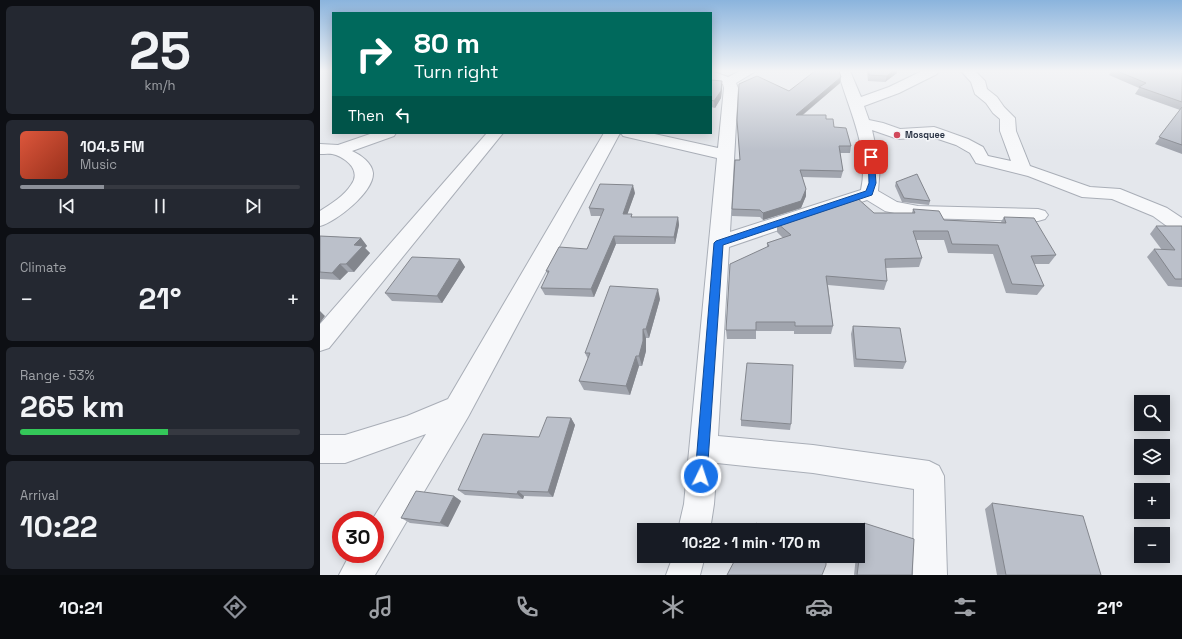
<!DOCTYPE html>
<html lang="en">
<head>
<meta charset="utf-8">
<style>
  body { margin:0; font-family:"Space Grotesk",sans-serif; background:#242831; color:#f1f3f6; height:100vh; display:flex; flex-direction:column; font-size:15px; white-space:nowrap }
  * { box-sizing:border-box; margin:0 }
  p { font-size:13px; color:#9ea1a6 }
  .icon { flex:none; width:22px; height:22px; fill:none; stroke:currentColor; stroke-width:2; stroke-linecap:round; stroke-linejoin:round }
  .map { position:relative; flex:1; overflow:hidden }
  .sheet { display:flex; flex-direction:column; gap:6px; padding:6px; background:#0d0f14; width:320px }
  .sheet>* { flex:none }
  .banner { position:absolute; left:12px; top:12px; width:380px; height:122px; border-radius:0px; box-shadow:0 2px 10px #0003; background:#00695c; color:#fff; overflow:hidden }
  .buttons { position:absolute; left:814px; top:395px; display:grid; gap:8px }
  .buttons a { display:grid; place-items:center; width:36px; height:36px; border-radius:0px; background:#171b24; box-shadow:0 2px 10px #0003; font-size:20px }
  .speed { position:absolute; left:12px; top:511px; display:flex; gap:8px; font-size:20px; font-weight:700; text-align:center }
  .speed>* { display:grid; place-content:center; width:52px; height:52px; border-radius:50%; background:#171b24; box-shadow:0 2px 10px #0003; line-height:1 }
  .speed .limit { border:6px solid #d22; background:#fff; color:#111 }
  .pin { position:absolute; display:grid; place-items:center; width:34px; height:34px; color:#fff; margin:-17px; border-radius:8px; box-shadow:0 2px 6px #0006 }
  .me { position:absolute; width:44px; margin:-22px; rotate:4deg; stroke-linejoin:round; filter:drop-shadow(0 0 3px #0008) }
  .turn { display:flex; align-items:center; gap:14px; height:84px; padding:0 16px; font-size:18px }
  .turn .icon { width:52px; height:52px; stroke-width:2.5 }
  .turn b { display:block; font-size:28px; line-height:34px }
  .then { display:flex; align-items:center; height:38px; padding:0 16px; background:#0003; gap:8px; font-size:15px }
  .big { font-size:30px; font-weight:800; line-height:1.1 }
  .sheet .widget { flex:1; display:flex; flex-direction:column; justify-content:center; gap:6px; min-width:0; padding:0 14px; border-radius:6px; background:#242831 }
  .sheet .dial { align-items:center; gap:0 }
  .dial b { font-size:52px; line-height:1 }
  .song { display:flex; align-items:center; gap:12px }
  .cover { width:48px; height:48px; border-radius:6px; background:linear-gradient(135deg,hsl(10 70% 55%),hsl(10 70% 35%)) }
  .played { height:4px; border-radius:2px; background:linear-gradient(90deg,#8c9099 30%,#363941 30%) }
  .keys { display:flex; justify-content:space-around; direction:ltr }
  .heat { display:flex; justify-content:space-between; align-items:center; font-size:22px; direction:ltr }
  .charge { height:6px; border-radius:3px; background:linear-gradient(90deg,#34c759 53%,#363941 0) }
  .trip { position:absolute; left:317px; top:523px; width:228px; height:40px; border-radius:0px; background:#171b24; box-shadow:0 2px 10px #0003; font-weight:800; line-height:40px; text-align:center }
  .tab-bar { display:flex; height:64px; justify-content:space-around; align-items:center; background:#090b0e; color:#9ea1a6 }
  .tab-bar .icon { width:28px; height:28px }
  .tab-bar .selected { color:#8c9099 }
  .tab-bar b { font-size:18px; color:#f1f3f6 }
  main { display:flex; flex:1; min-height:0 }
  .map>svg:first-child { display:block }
</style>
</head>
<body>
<main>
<section class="sheet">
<div class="widget dial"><b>25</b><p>km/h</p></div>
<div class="widget">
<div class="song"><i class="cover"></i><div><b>104.5 FM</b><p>Music</p></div></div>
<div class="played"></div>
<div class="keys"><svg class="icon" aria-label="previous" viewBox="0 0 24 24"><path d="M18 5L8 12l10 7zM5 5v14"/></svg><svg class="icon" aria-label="pause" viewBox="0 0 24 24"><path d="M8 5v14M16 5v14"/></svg><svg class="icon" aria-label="next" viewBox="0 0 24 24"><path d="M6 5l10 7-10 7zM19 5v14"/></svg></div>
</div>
<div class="widget"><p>Climate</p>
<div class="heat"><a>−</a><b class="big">21°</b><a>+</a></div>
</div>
<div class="widget"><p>Range · 53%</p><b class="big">265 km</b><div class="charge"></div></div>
<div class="widget"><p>Arrival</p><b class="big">10:22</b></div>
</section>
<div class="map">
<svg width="862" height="575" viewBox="0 0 862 575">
  <rect width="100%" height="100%" fill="#e4e7ec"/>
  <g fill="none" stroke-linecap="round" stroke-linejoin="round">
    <defs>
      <path id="minor" d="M391,71L408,77L420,71H436L416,83L418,88L410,232L541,190C550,148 528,109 518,71H530L541,97L569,87L602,71H618L617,74L579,93L544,106L549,120L563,123L580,129L614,127L620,129L648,139L663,147L668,156L691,161L680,131V119L673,113L666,103L655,94L651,82L641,71H655L665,81L667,89L677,97L684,107L695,118L696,131L710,166L770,187L800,189L847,208L862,218V234L855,232L833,216L792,199L762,197L708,176L656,163L650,153L636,145L612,137L578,139L552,130L560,166L558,191L577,202L598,206L718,209L725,211L728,215L725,219L718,221L598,218L565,211L547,200L409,247L398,436L493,445L609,461L619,466L624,476L627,575H593L594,489L493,473L397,463L394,504L390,530H358L364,504L397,158L303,136L301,133H330L398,148L404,88L403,84L391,80Z
        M53,133H76L74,136L32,151C41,155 52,163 53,173C54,192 16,222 0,226V211C11,204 24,196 31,185C41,172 29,160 16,155C11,153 5,154 0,154V144L18,145Z
        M167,133H183L9,348L0,351V324Z
        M284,133H300L148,417L55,575H19L30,554H55V520H52L106,434L25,463H0V435H25L87,416L128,399Z
        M353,556H385L380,575H346Z"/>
    </defs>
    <use href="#minor" stroke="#a9aeb7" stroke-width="2"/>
    <use href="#minor" fill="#f7f8fa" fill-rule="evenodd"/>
  </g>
  <path fill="#a1a5ae" d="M547,71H577V73L565,82L548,81Z
    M791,71H862V154L835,144L860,110L815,94L819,88L789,75Z
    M391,80L402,81V88L401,98L395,108L391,107Z
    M520,83L483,115L506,119L531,146L530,153H520L523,171L521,178L482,177L486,189V196L481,208L443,220L440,217L412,216V209L469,91Z
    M576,182L610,201L609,205L582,202L575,186Z
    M315,193L307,214H312V217H358L359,225L355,244H296L274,297L225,295L221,288L228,274L226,271L267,249L281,216H271L269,208Z
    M593,209L624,220L681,222L684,217L736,255L729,264H714L724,286L717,295L686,293L673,254L628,253L624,240H596L602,258L599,267L566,268L567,281L564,290L508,285L513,326L511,334H474V331H436V339H407L406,330L447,247V243L463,238L457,232V223L554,213H592Z
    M836,226H862V287L848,286L827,257L834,249L842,250L830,234Z
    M0,236L41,238L47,246L45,248L50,253L34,272H28L20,280L0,279Z
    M140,259L145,267L122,303L72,301L65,293Z
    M340,299L329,338H326V351L322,366H319L310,395L264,390L259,381L268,359L265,353Z
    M533,326L586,362L583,369L534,367L531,334Z
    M251,418L255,425L233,497L204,496L203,499L145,495L138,490L219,437Z
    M421,420L471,424L470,430L421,426Z
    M134,496L141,501L128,527L90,523L81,518Z
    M672,503L781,575H677L665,509Z
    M544,523L592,575H534L536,556H538V544L540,529Z"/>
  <path fill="#83868d" d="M573,71H577V73L565,82L567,76Z
    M521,77L520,83L475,121L476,115Z
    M402,81V88L401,98L395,108L394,101Z
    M313,185L315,193L305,221L303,214Z
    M486,189V196L481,208L443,220V213Z
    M358,217L359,225L355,244L354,237Z
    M294,236L296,244L274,297L271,289Z
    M41,238L47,246L45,248L50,253L34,272L26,264L34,245Z
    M140,259L145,267L122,303L117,296Z
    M20,264L28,272L20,280L12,273Z
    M338,289L340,299L329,338L326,329Z
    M0,311L5,316L0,323Z
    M323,329L326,338V351L322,366L319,356Z
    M316,356L319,366L310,395L306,386Z
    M251,418L255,425L233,497L228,492Z
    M198,491L204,496L203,499L197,494Z
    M134,496L141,501L128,527L120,523Z"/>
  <path fill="#bbc0ca" stroke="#83868d" d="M495,71H519L521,77L476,115H506V119H513L514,127L526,128L531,146H519L523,171L480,170L486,189L481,201L443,213L440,210L412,209L415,160H420L417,120L419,84L437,76L469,91Z
    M549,71H573L567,76L549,75Z
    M797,71H862V102L819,87L826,83Z
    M391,80L402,81L401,91L394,101L391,100Z
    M862,107V145L839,137Z
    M597,174L610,201L584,198L576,182Z
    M280,184L313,185L303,214H312L311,217H358L354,237L294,236L271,289L221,288L229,271H226L239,247L267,249L284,209L269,208Z
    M536,197L554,213H595L593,209L619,211L624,220L686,223L684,217L714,218L736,255L711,256L724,286L692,284L678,245L632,244L628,231H593L602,258L565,259L567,281L506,276L513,326H475V322H436V330H406L410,264L449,246L447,243L471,235L457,223Z
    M836,226H862V279H855L834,249L855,250Z
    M0,236L41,238L34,245L43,246L26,264H20L12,273L0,272Z
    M92,257L140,259L117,296L65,293Z
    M290,286L338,289L326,329H323V341L319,356H316L306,386L259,381L270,353H265Z
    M533,326L580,328L586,362L536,359Z
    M427,363L473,365L471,424L421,420Z
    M227,417L251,418L228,492L198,491L197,494L138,490L163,434L219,437Z
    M96,491L134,496L120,523L81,518Z
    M672,503L763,516L781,575H686Z
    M436,523L446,530H432Z
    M544,523L594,539L592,575H537Z
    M417,556H501L506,559V565L502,575H407Z"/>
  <linearGradient id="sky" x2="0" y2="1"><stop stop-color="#8bb4dd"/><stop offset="0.47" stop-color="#f3f4f6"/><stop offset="1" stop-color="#f3f4f6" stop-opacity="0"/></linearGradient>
  <rect width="862" height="151" fill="url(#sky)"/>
  <path fill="#1a73e8" stroke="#114b97" d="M548,155L554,157L556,183L552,195L403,245L387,476L385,480L381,482L377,480L375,476L394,243L396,241L546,191L549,183Z"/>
  <circle fill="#d1495b" stroke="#f4f6f9" stroke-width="1.5" cx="577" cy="135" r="4"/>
  <g text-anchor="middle" stroke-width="3" stroke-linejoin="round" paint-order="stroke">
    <g font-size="9" font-weight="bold" fill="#2b3445" stroke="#f4f6f9" text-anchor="start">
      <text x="585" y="138">Mosquee</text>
    </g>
  </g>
</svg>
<div class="buttons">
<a><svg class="icon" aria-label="search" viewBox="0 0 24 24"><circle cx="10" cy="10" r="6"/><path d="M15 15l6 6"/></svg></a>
<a><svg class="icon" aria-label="layers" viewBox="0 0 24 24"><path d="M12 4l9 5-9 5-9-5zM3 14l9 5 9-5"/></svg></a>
<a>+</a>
<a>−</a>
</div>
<div class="speed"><div class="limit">30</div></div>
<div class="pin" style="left:551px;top:157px;background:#d93025"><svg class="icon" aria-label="arrive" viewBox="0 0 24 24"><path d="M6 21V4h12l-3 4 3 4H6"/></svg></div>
<svg class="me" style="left:381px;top:476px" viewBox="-20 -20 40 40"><circle r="17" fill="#1a73e8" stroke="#fff" stroke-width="3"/><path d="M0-11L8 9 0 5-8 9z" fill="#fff"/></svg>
<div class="trip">10:22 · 1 min · 170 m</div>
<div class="banner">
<div class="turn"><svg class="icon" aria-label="right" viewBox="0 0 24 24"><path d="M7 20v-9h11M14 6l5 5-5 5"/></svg><div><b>80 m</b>Turn right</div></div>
<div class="then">Then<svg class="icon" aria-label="left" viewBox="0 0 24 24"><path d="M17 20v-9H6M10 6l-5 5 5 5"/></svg></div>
</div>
</div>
</main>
<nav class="tab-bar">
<b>10:21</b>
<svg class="icon selected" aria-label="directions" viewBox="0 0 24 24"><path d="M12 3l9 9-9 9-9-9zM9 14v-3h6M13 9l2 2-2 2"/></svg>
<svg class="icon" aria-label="music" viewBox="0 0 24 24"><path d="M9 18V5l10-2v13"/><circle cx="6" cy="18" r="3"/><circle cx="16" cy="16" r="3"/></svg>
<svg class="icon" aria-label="phone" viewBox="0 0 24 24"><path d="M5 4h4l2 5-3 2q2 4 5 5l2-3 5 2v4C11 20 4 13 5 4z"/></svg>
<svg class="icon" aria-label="climate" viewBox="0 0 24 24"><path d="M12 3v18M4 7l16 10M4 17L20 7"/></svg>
<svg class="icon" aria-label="car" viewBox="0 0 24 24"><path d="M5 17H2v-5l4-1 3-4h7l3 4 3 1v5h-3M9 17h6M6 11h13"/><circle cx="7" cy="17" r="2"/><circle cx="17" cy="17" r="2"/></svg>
<svg class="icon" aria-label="filters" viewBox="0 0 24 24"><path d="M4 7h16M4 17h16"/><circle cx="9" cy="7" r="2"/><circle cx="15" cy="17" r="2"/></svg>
<b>21°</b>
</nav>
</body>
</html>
